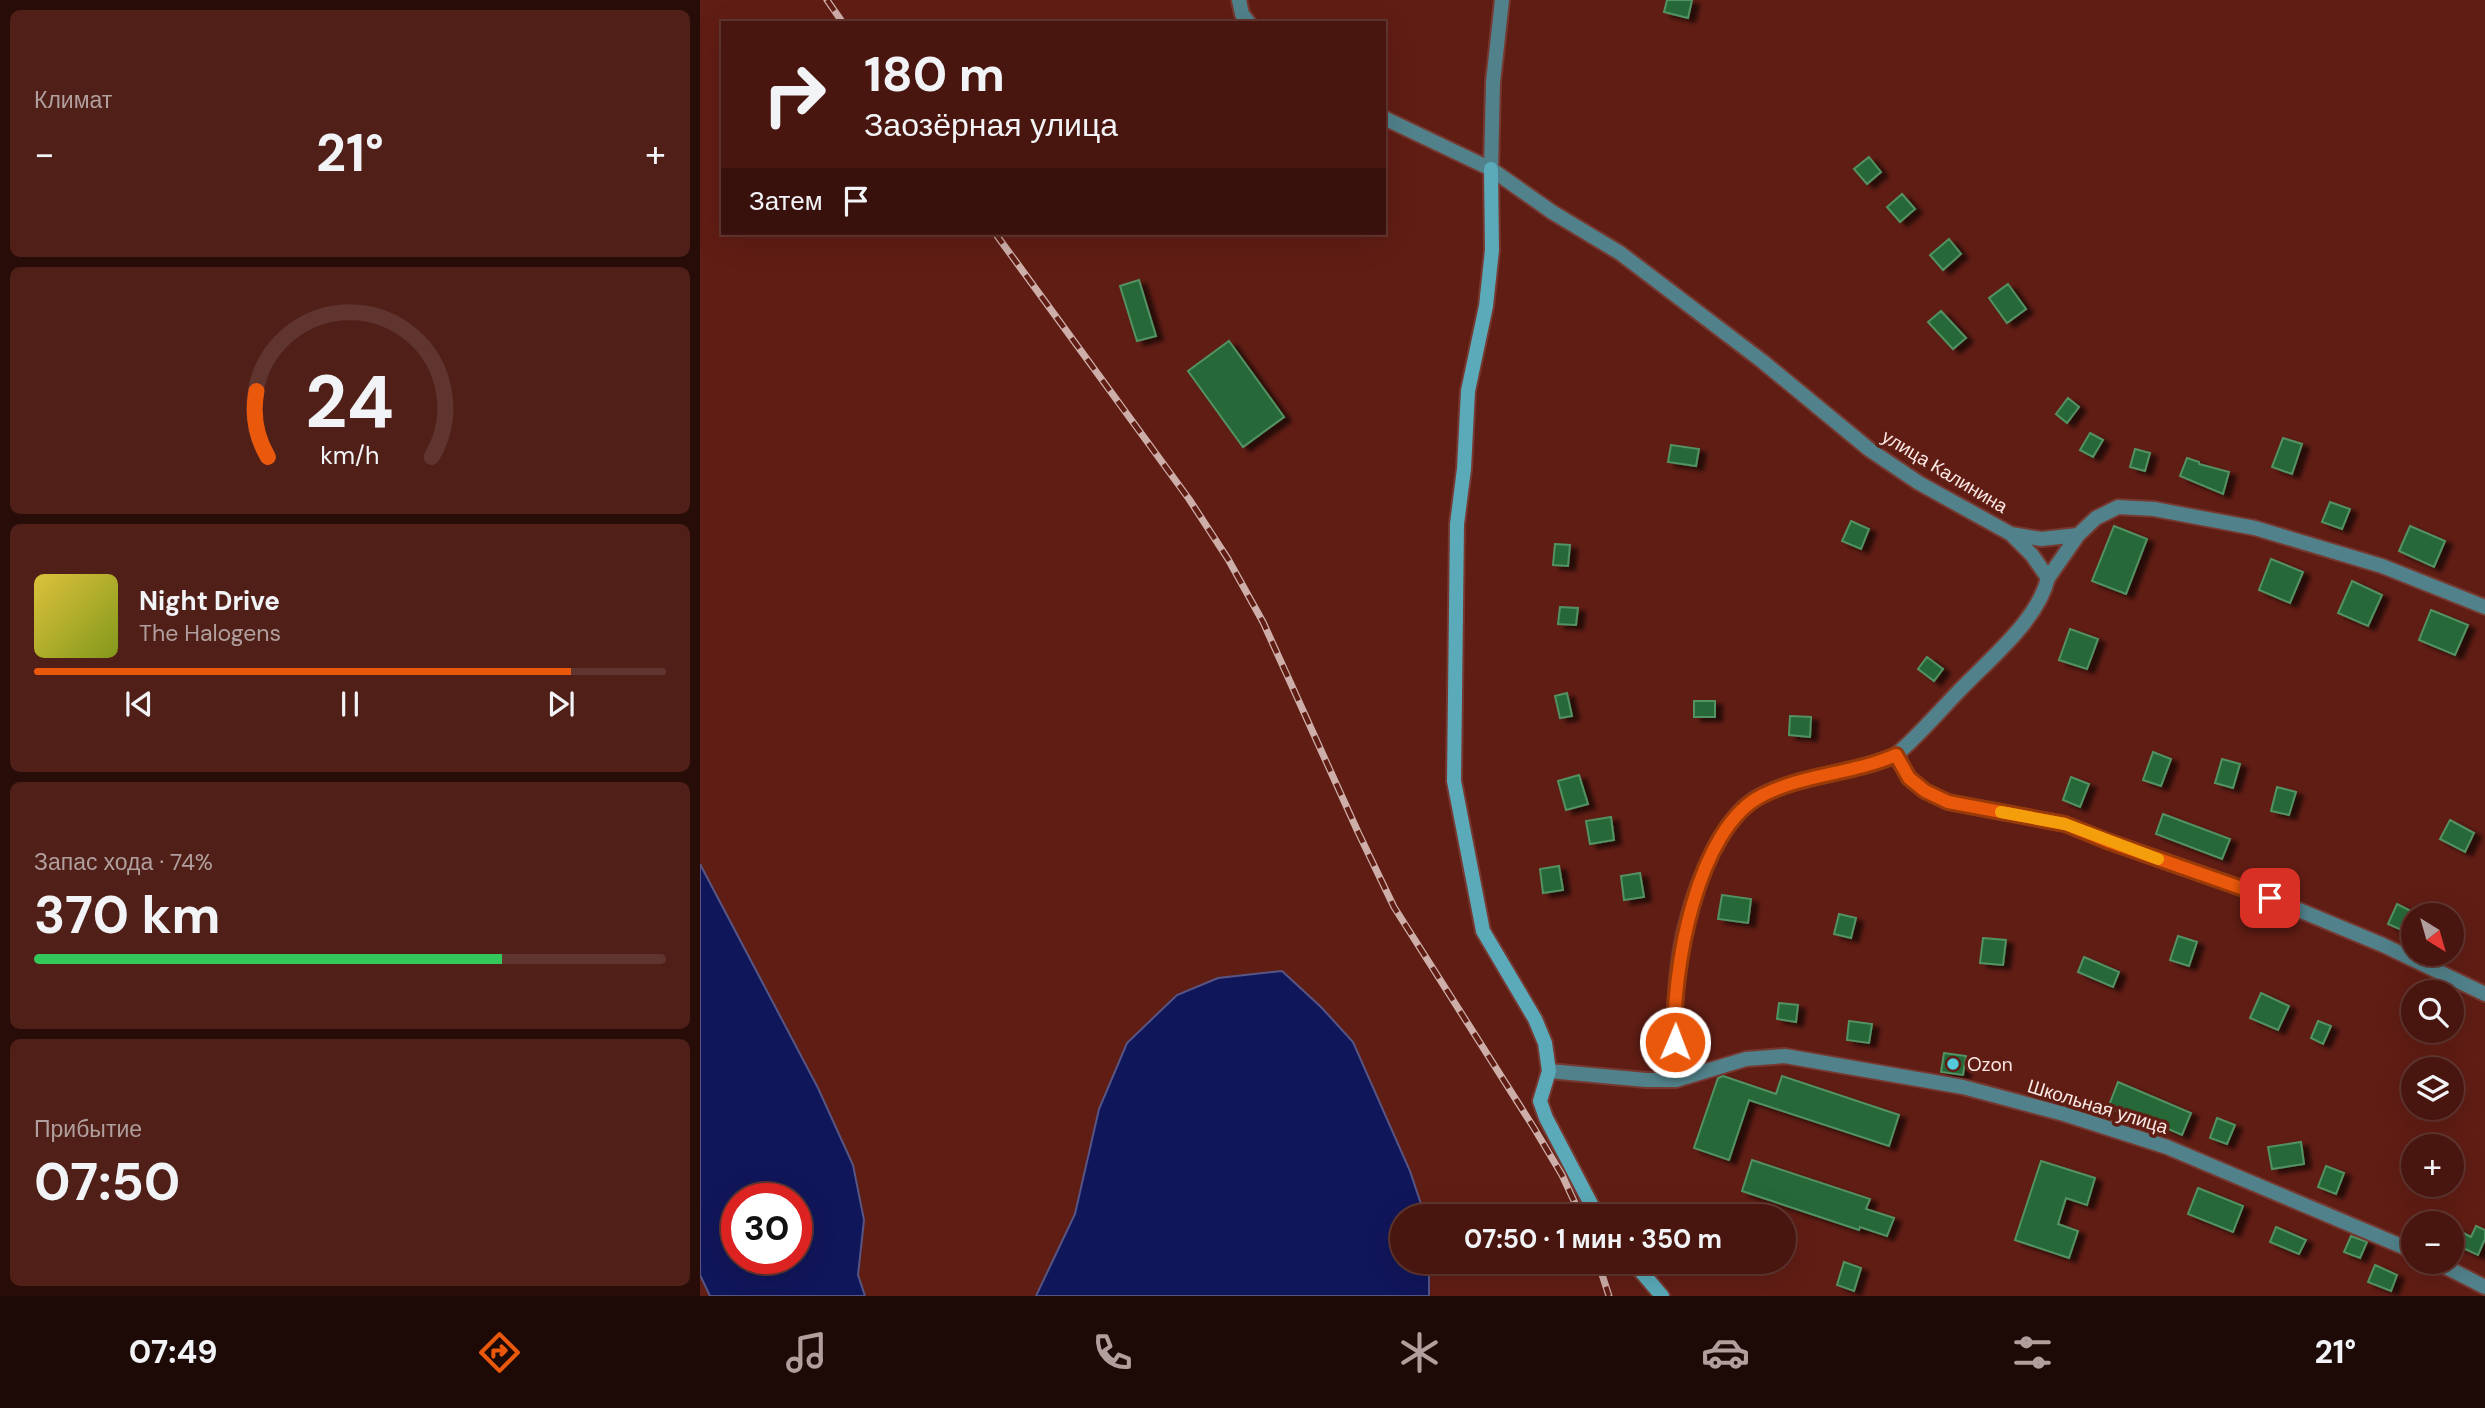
<!DOCTYPE html>
<html lang="ru">
<head>
<meta charset="utf-8">
<style>
  body { margin:0; font-family:"DM Sans",sans-serif; background:#4f1f18; color:#f1f3f6; height:100vh; display:flex; flex-direction:column; font-size:26px; white-space:nowrap }
  * { box-sizing:border-box; margin:0 }
  p { font-size:23px; color:#b19f9e }
  .icon { flex:none; width:38px; height:38px; fill:none; stroke:currentColor; stroke-width:2; stroke-linecap:round; stroke-linejoin:round }
  .map { position:relative; flex:1; overflow:hidden }
  .side { display:flex; flex-direction:column; gap:10px; padding:10px; background:#280c08; width:700px }
  .side>* { flex:none }
  .guide { position:absolute; left:21px; top:21px; width:665px; height:214px; border-radius:0px; box-shadow:0 7px 28px #0002,0 0 0 2px #60352f; background:#48160f; color:#f1f3f6; overflow:hidden }
  .needle { width:46px; rotate:143deg }
  .tools { position:absolute; left:1701px; top:903px; display:grid; gap:14px }
  .tools a { display:grid; place-items:center; width:63px; height:63px; border-radius:50%; background:#48160f; box-shadow:0 7px 28px #0002,0 0 0 2px #60352f; font-size:35px }
  .speed { position:absolute; left:21px; top:1183px; display:flex; gap:14px; font-size:35px; font-weight:700; text-align:center }
  .speed>* { display:grid; place-content:center; width:91px; height:91px; border-radius:50%; background:#48160f; box-shadow:0 7px 28px #0002,0 0 0 2px #60352f; line-height:1 }
  .speed .limit { border:10px solid #d22; background:#fff; color:#111 }
  .pin { position:absolute; display:grid; place-items:center; width:60px; height:60px; color:#fff; margin:-30px; border-radius:14px; box-shadow:0 4px 10px #0006 }
  .me { position:absolute; width:77px; margin:-38px; rotate:1deg; stroke-linejoin:round; filter:drop-shadow(0 0 5px #0008) }
  .turn { display:flex; align-items:center; gap:24px; height:147px; padding:0 28px; font-size:32px }
  .turn .icon { width:91px; height:91px; stroke-width:2.5 }
  .turn b { display:block; font-size:49px; line-height:60px }
  .then { display:flex; align-items:center; height:66px; padding:0 28px; background:#0003; gap:14px; font-size:26px }
  .big { font-size:52px; font-weight:700; line-height:1.1 }
  .side .widget { flex:1; display:flex; flex-direction:column; justify-content:center; gap:10px; min-width:0; padding:0 24px; border-radius:10px; background:#4f1f18 }
  .side .dial { align-items:center; gap:0 }
  .dial svg { height:182px; overflow:visible; fill:none; stroke:#60352f; stroke-width:7; stroke-linecap:round; text-anchor:middle }
  .dial text { fill:#f1f3f6; stroke:none }
  .song { display:flex; align-items:center; gap:21px }
  .cover { width:84px; height:84px; border-radius:10px; background:linear-gradient(135deg,hsl(50 70% 55%),hsl(70 70% 35%)) }
  .played { height:7px; border-radius:4px; background:linear-gradient(90deg,#ea580c 85%,#60352f 85%) }
  .keys { display:flex; justify-content:space-around; direction:ltr }
  .heat { display:flex; justify-content:space-between; align-items:center; font-size:38px; direction:ltr }
  .charge { height:10px; border-radius:5px; background:linear-gradient(90deg,#34c759 74%,#60352f 0) }
  .trip { position:absolute; left:690px; top:1204px; width:406px; height:70px; border-radius:35px; background:#48160f; box-shadow:0 7px 28px #0002,0 0 0 2px #60352f; font-weight:700; line-height:70px; text-align:center }
  .dock { display:flex; height:112px; justify-content:space-around; align-items:center; background:#1d0906; color:#b19f9e }
  .dock .icon { width:49px; height:49px }
  .dock .current { color:#ea580c }
  .dock b { font-size:32px; color:#f1f3f6 }
  main { display:flex; flex:1; min-height:0 }
  .map>svg:first-child { display:block }
</style>
</head>
<body>
<main>
<section class="side">
<div class="widget"><p>Климат</p>
<div class="heat"><a>−</a><b class="big">21°</b><a>+</a></div>
</div>
<div class="widget dial"><svg viewBox="0 0 100 80">
<path d="M14 69A42 42 0 1 1 86 69"/>
<path d="M14 69A42 42 0 0 1 9 40" stroke="#ea580c"/>
<text x="50" y="56" font-size="32" font-weight="700">24</text>
<text x="50" y="72" font-size="11">km/h</text>
</svg></div>
<div class="widget">
<div class="song"><i class="cover"></i><div><b>Night Drive</b><p>The Halogens</p></div></div>
<div class="played"></div>
<div class="keys"><svg class="icon" aria-label="previous" viewBox="0 0 24 24"><path d="M18 5L8 12l10 7zM5 5v14"/></svg><svg class="icon" aria-label="pause" viewBox="0 0 24 24"><path d="M8 5v14M16 5v14"/></svg><svg class="icon" aria-label="next" viewBox="0 0 24 24"><path d="M6 5l10 7-10 7zM19 5v14"/></svg></div>
</div>
<div class="widget"><p>Запас хода · 74%</p><b class="big">370 km</b><div class="charge"></div></div>
<div class="widget"><p>Прибытие</p><b class="big">07:50</b></div>
</section>
<div class="map">
<svg width="1785" height="1296" viewBox="0 0 1785 1296">
  <defs>
    <filter id="shadow"><feDropShadow dx="7" dy="4" stdDeviation="2" flood-color="#0009"/></filter>
  </defs>
  <rect width="100%" height="100%" fill="#601d14"/>
  <path fill="#10165a" stroke="#565584" stroke-width="2" fill-rule="evenodd" d="M0,864L118,1088L153,1165L164,1220L158,1275L165,1296H10L0,1275ZM37,1199H96V1258H37Z
    M582,971L621,1007L653,1042L710,1171L725,1216H702V1262H729V1296H336L375,1214L399,1109L427,1043L477,995L518,978Z"/>
  <path fill="#266739" stroke="#529262" stroke-width="2" filter="url(#shadow)" d="M967,0H992L988,18L964,12Z
    M1169,157L1181,172L1167,184L1154,169Z
    M1202,194L1215,209L1200,222L1187,207Z
    M1249,239L1261,254L1243,270L1230,255Z
    M439,280L456,336L437,341L420,286Z
    M1308,284L1326,309L1307,323L1289,298Z
    M1241,311L1266,338L1253,349L1228,322Z
    M529,341L584,417L543,447L488,371Z
    M1368,398L1379,407L1367,423L1356,414Z
    M1390,433L1403,440L1393,457L1380,450Z
    M1583,438L1602,444L1592,474L1572,467Z
    M971,445L999,449L996,466L968,462Z
    M1435,449L1450,453L1445,471L1430,467Z
    M1487,458L1499,462V464L1529,472L1523,494L1480,476Z
    M1630,502L1650,509L1642,529L1622,522Z
    M1151,521L1169,529L1161,549L1142,541Z
    M1414,526L1447,539L1426,594L1392,581Z
    M1710,526L1745,541L1734,567L1699,551Z
    M855,544L870,545L868,566L853,565Z
    M1571,559L1603,572L1590,603L1559,590Z
    M1652,581L1682,595L1668,626L1638,613Z
    M860,607L878,608L876,625L858,624Z
    M1731,610L1768,625L1755,655L1719,640Z
    M1370,629L1398,639L1387,669L1359,660Z
    M1227,657L1243,669L1234,681L1218,669Z
    M867,693L872,716L860,718L855,696Z
    M994,701H1015V717H994Z
    M1090,716L1111,717L1110,737L1089,735Z
    M1453,752L1471,759L1461,786L1443,780Z
    M1522,759L1540,764L1533,788L1515,783Z
    M879,775L888,804L866,810L858,781Z
    M1371,777L1389,784L1380,807L1363,800Z
    M1577,787L1596,792L1589,815L1571,811Z
    M1463,814L1530,839L1522,859L1456,834Z
    M911,817L914,840L890,844L886,821Z
    M1750,820L1774,833L1765,852L1740,839Z
    M859,866L863,890L843,893L840,869Z
    M940,873L944,897L924,900L921,876Z
    M1022,895L1051,899L1048,923L1018,919Z
    M1697,904L1713,912V935L1688,924Z
    M1139,914L1156,918L1151,938L1134,934Z
    M1478,936L1497,942L1489,966L1470,960Z
    M1283,938L1306,940L1303,965L1280,963Z
    M1384,957L1419,972L1413,987L1378,972Z
    M1561,993L1589,1006L1578,1030L1550,1018Z
    M1079,1003L1098,1005L1096,1022L1077,1019Z
    M1149,1021L1172,1024L1169,1043L1147,1040Z
    M1618,1021L1631,1026L1623,1044L1611,1038Z
    M1244,1053L1266,1056L1263,1075L1241,1072Z
    M1023,1076L1076,1094L1082,1076L1199,1115L1189,1146L1049,1100L1029,1160L994,1148L1018,1078Z
    M1418,1082L1491,1113L1482,1135L1434,1114L1433,1118L1408,1108Z
    M1517,1118L1535,1125L1527,1144L1510,1138Z
    M1601,1142L1604,1164L1572,1169L1568,1147Z
    M1052,1160L1170,1199L1166,1209L1194,1218L1187,1236L1160,1227L1159,1230L1042,1191Z
    M1341,1161L1395,1178L1387,1205L1366,1198L1358,1224L1378,1231L1369,1258L1315,1240Z
    M1626,1166L1644,1173L1636,1194L1618,1187Z
    M1498,1188L1543,1206L1533,1232L1488,1214Z
    M1776,1226L1785,1230V1239L1778,1255L1752,1243V1227L1771,1237Z
    M1576,1227L1606,1240L1599,1254L1570,1242Z
    M1651,1236L1667,1242L1660,1258L1644,1252Z
    M1144,1262L1161,1268L1154,1291L1137,1285Z
    M1675,1265L1697,1275L1691,1291L1668,1282Z"/>
  <g fill="none" stroke-linecap="round" stroke-linejoin="round">
    <defs>
      <path id="street" d="M539,0L542,14L549,23
        M684,118L791,169L852,212L920,253L1062,361L1170,450L1219,483L1311,534L1341,539L1378,535L1396,518L1418,507L1454,509L1555,528L1682,566L1785,607
        M791,169L793,82L802,0
        M1348,578L1378,535
        M1196,755C1218,736 1237,714 1257,693C1288,660 1337,622 1348,578L1332,555L1312,535
        M849,1071L946,1080H976L1046,1059L1085,1056L1263,1087L1364,1114L1467,1147L1713,1251
        M976,1080C975,1060 973,1040 974,1021C976,990 978,955 986,925C996,884 1022,814 1062,795C1104,774 1153,774 1196,755L1209,778L1225,791L1248,802L1365,824L1407,841L1570,898L1683,945L1785,994
        M1736,1262L1785,1287"/>
      <path id="secondary" d="M791,169L792,250L786,306L768,391L764,469L757,524L754,781L783,931L835,1019L845,1043L849,1071L840,1101L846,1118L892,1206L899,1216
        M933,1262L962,1296"/>
    </defs>
    <use href="#street" stroke="#763931" stroke-width="18"/>
    <use href="#secondary" stroke="#763931" stroke-width="18"/>
    <use href="#street" stroke="#51818a" stroke-width="14"/>
    <use href="#secondary" stroke="#5aaab9" stroke-width="14"/>
    <defs>
      <path id="rail" d="M127,0L143,23
        M295,233L489,499L528,559L563,622L658,832L694,907L834,1128L862,1175L881,1216
        M898,1262L909,1296"/>
    </defs>
    <use href="#rail" stroke="#ceaea9" stroke-width="7"/>
    <use href="#rail" stroke="#601d14" stroke-width="4.5" stroke-dasharray="13" stroke-linecap="butt"/>
  </g>
  <g fill="none" stroke-linecap="round" stroke-linejoin="round">
    <defs>
      <path id="route" d="M975,1042C971,975 996,827 1063,795C1104,774 1153,774 1196,755L1209,778L1225,791L1248,802L1365,824L1407,841L1570,898"/>
    </defs>
    <use href="#route" stroke="#983908" stroke-width="18"/>
    <use href="#route" stroke="#ea580c" stroke-width="12"/>
    <path stroke="#f59e0b" stroke-width="12" d="M1301,812L1365,824L1458,859"/>
  </g>
  <circle fill="#54cade" stroke="#601d14" stroke-width="2.5" cx="1253" cy="1064" r="7"/>
  <g text-anchor="middle" stroke-width="7" stroke-linejoin="round" paint-order="stroke">
    <g font-size="19" fill="#fae8e5" stroke="#601d14">
      <text transform="translate(1245 471) rotate(31)" y="7">улица Калинина</text>
      <text transform="translate(1398 1106) rotate(17)" y="7">Школьная улица</text>
    </g>
    <g font-size="19" fill="#fae8e5" stroke="#601d14" text-anchor="start">
      <text x="1267" y="1071">Ozon</text>
    </g>
  </g>
</svg>
<div class="tools">
<a><svg class="needle" viewBox="-14 -14 28 28"><path d="M0-13l5 13h-10z" fill="#e53935"/><path d="M0 13l5-13h-10z" fill="#b19f9e"/></svg></a>
<a><svg class="icon" aria-label="search" viewBox="0 0 24 24"><circle cx="10" cy="10" r="6"/><path d="M15 15l6 6"/></svg></a>
<a><svg class="icon" aria-label="layers" viewBox="0 0 24 24"><path d="M12 4l9 5-9 5-9-5zM3 14l9 5 9-5"/></svg></a>
<a>+</a>
<a>−</a>
</div>
<div class="speed"><div class="limit">30</div></div>
<div class="pin" style="left:1570px;top:898px;background:#d93025"><svg class="icon" aria-label="arrive" viewBox="0 0 24 24"><path d="M6 21V4h12l-3 4 3 4H6"/></svg></div>
<svg class="me" style="left:975px;top:1042px" viewBox="-20 -20 40 40"><circle r="17" fill="#ea580c" stroke="#fff" stroke-width="3"/><path d="M0-11L8 9 0 5-8 9z" fill="#fff"/></svg>
<div class="trip">07:50 · 1 мин · 350 m</div>
<div class="guide">
<div class="turn"><svg class="icon" aria-label="right" viewBox="0 0 24 24"><path d="M7 20v-9h11M14 6l5 5-5 5"/></svg><div><b>180 m</b>Заозёрная улица</div></div>
<div class="then">Затем<svg class="icon" aria-label="arrive" viewBox="0 0 24 24"><path d="M6 21V4h12l-3 4 3 4H6"/></svg></div>
</div>
</div>
</main>
<nav class="dock">
<b>07:49</b>
<svg class="icon current" aria-label="directions" viewBox="0 0 24 24"><path d="M12 3l9 9-9 9-9-9zM9 14v-3h6M13 9l2 2-2 2"/></svg>
<svg class="icon" aria-label="music" viewBox="0 0 24 24"><path d="M9 18V5l10-2v13"/><circle cx="6" cy="18" r="3"/><circle cx="16" cy="16" r="3"/></svg>
<svg class="icon" aria-label="phone" viewBox="0 0 24 24"><path d="M5 4h4l2 5-3 2q2 4 5 5l2-3 5 2v4C11 20 4 13 5 4z"/></svg>
<svg class="icon" aria-label="climate" viewBox="0 0 24 24"><path d="M12 3v18M4 7l16 10M4 17L20 7"/></svg>
<svg class="icon" aria-label="car" viewBox="0 0 24 24"><path d="M5 17H2v-5l4-1 3-4h7l3 4 3 1v5h-3M9 17h6M6 11h13"/><circle cx="7" cy="17" r="2"/><circle cx="17" cy="17" r="2"/></svg>
<svg class="icon" aria-label="filters" viewBox="0 0 24 24"><path d="M4 7h16M4 17h16"/><circle cx="9" cy="7" r="2"/><circle cx="15" cy="17" r="2"/></svg>
<b>21°</b>
</nav>
</body>
</html>
